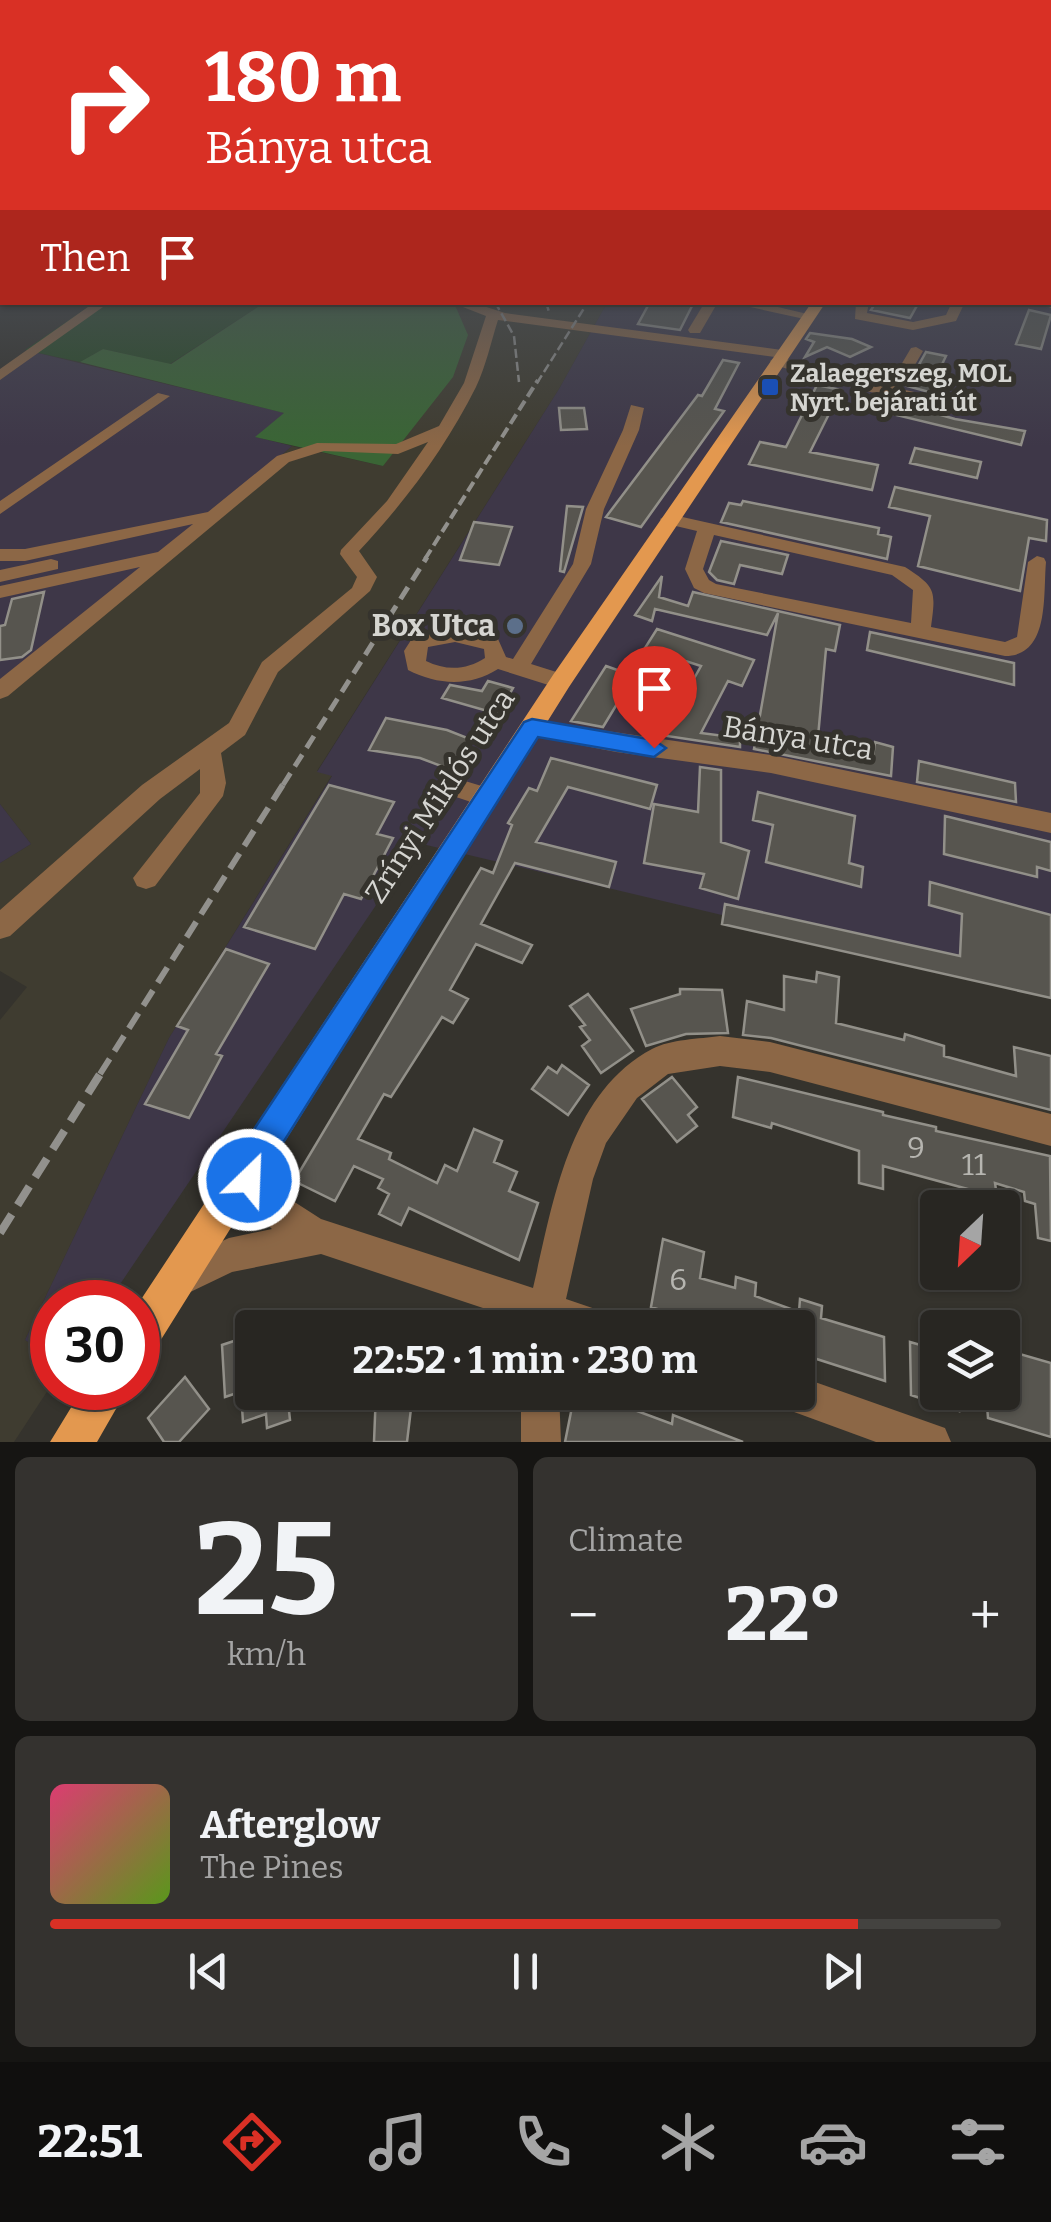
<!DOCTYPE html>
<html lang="en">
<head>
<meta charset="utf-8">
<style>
  body { margin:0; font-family:Bitter,serif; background:#34322f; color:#f1f3f6; height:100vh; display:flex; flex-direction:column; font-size:38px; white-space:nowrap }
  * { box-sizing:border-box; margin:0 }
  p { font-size:32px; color:#a5a5a5 }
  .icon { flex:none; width:55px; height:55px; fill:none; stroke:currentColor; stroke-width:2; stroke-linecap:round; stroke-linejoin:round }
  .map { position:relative; height:1442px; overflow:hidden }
  .panel { display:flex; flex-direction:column; gap:15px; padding:15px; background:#161513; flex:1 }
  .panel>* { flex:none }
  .hud { position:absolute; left:0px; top:0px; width:1052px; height:305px; box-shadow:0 2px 8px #0004,0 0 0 2px #444340; background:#d93025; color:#fff; overflow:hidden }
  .needle { width:65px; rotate:205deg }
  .buttons { position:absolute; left:920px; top:1190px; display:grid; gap:20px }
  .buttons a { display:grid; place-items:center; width:100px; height:100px; border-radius:10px; background:#282622; box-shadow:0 2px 8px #0004,0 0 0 2px #444340; font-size:50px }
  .speed { position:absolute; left:30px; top:1280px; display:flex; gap:20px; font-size:50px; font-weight:700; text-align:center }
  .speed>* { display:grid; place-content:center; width:130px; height:130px; border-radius:50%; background:#282622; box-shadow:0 2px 8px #0004,0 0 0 2px #444340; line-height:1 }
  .speed .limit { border:15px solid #d22; background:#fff; color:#111 }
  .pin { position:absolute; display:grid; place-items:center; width:85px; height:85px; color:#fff; margin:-102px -42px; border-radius:50% 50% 50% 0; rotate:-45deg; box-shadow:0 0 10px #0007 }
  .pin .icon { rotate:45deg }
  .me { position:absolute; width:110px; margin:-55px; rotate:24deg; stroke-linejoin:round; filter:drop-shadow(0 0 8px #0008) }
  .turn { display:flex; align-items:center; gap:35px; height:210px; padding:0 40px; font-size:45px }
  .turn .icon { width:130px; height:130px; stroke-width:2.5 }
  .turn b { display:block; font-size:70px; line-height:85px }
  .then { display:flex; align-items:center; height:95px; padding:0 40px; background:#0003; gap:20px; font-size:38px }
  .big { font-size:75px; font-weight:700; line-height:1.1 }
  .panel .card { flex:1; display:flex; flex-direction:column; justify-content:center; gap:15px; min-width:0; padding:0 35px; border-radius:15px; background:#34322f }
  .panel .dial { align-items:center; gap:0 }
  .dial b { font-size:130px; line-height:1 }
  .song { display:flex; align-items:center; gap:30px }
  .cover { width:120px; height:120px; border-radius:15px; background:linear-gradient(135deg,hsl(340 70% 55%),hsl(90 70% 35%)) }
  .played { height:10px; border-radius:5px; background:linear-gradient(90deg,#d93025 85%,#444340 85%) }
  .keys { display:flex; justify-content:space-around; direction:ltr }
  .heat { display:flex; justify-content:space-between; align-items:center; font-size:55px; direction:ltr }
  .panel .tiles { flex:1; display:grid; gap:15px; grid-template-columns:1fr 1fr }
  .card:last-child { grid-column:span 2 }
  .trip { position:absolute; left:235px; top:1310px; width:580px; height:100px; border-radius:10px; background:#282622; box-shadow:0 2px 8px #0004,0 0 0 2px #444340; font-weight:700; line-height:100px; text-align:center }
  .dock { display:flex; height:160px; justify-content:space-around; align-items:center; background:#100f0e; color:#a5a5a5 }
  .dock .icon { width:70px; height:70px }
  .dock .current { color:#d93025 }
  .dock b { font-size:45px; color:#f1f3f6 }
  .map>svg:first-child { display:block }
</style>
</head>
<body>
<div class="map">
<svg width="1051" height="1442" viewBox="0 0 1051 1442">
  <rect width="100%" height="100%" fill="#35332d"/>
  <path fill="#3f3c30" d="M454,303H607L559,389L317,771L332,775L169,1038L25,1340L52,1357V1384L14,1442H0V1020L27,987L0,971V863L31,844L0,804V699L292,446L383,466Z"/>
  <path fill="#3e3748" d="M1051,244V993L418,843L108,1302H52V1357L25,1340L169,1038L332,776L317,772L559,389L607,303L1050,302Z
    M38,353L285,413L256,437L292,446L0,699V375Z
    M0,804L31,844L0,863Z"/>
  <path fill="#294b26" d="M94,303H264L170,364L103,349L80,362L25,350Z"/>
  <path fill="#3a6535" d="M264,303H454L468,335L453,377L383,466L255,437L284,413L80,362L103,349L171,364Z"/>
  <path fill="#57554f" stroke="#929089" stroke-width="2.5" d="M650,302H694L680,330L638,324Z
    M876,302H919L910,318L871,310Z
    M1029,310L1051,315L1041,349L1016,344Z
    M810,333L852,339L871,347L850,357L827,347L805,357L814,342L806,339Z
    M926,352L946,356L929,392L907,386Z
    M723,360L739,363L715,409L724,411L641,527L606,517L698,395L702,396Z
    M817,385L841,390L810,452L878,465L872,490L749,464L760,442L786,447Z
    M898,403L955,419L1025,431L1021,445L892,414Z
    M559,408H584L587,429L561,430Z
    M915,448L981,462L977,478L910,463Z
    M895,487L1047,520L1046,541L1029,538L1020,591L918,566L930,516L889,507Z
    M743,501L879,528L878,534L891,537L887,559L721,522L729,503L741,505Z
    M567,506L583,507L564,572L560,571Z
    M474,522L512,527L499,565L460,560Z
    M721,541L788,555L782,574L740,565L734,584L717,580L709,572Z
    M662,576L659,597L688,606L693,592L840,625L835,651L826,649L817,748L873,757L875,742L893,747L891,776L754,749L778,613L767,635L655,609L652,621L635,615Z
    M44,592L31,650L22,657L0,660V626L5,625L12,599Z
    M657,629L754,660L742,686L728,681L701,733L740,738V747L667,736L668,725L701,666L645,648Z
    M870,632L1014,663V685L867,650Z
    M606,666L634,676L603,727L571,721Z
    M488,681L513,688L498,714L442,698L450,685L482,691Z
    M386,718L447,730L470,739L449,769L420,758L369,750Z
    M551,758L657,785L650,809L568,787L536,842L616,862L609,887L515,863L481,924L532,945L522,963L476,944L450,990L468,999L453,1023L442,1017L391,1097L384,1094L358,1139L391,1153L389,1159L437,1183L445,1165L457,1171L474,1129L502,1141L494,1162L517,1172L509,1191L538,1203L519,1260L409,1208L401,1225L379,1214L389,1194L378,1188L383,1179L354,1166L335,1201L294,1181L481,868L493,873L512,825L508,823L529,788L537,791Z
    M919,761L1015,783L1016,802L917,782Z
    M700,767L721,770V842L749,851L738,899L700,888L704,874L644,863L654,804L698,812Z
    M329,785L394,802L377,834L393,838L361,899L344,894L315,949L244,927Z
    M758,792L855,816L849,863L863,867L861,887L766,862L773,825L753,820Z
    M945,816L1051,842V871L1037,867V877L944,854Z
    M930,882L1051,915V998L722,924L725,904L960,956L962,914L929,905Z
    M226,949L269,964L216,1054L222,1056L189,1118L145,1104L188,1030L177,1026Z
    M817,972L839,977L836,1023L904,1040L905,1034L944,1046V1056L1016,1076L1014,1047L1051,1056V1110L771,1038L743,1035L747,1001L784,1010V976L816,982Z
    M680,989L722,990L728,1033L686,1034L646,1046L631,1009L680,994Z
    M588,994L633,1051L601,1073L582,1046L590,1040L580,1027L585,1025L570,1006Z
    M562,1065L589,1085L568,1115L532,1089L548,1067L557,1073Z
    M672,1077L697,1107L688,1115L697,1126L677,1142L642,1099Z
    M738,1077L883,1112V1115L936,1127V1131L1050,1156L1051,1241L1038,1238L1035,1204L1025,1201L1024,1192L995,1183L997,1197L883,1166V1189L859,1183V1151L772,1123L771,1128L733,1117Z
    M663,1239L704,1252L700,1278L735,1288L736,1277L756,1283L755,1296L799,1312L800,1299L822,1306L821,1318L884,1337L885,1381L798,1353V1328H717L651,1307Z
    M252,1335V1388L225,1397L222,1345Z
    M910,1342L938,1350V1392H958L959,1411L911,1395Z
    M1002,1344L1015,1347L1016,1353L1051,1363V1437L988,1418L986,1392H1002Z
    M185,1377L209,1409L179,1442H164L148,1418Z
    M241,1392H287L290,1420L267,1428L266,1414L243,1422Z
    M376,1392H413L407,1442H374Z
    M575,1392H586L672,1424L673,1415L743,1442H565Z"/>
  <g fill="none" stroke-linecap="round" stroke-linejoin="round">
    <path fill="#8c6746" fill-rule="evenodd" d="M1050,275H1051V283H1050Z
      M1050,300L1051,308L1037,302H1050Z
      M95,302H110L0,380V369Z
      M450,302H471L505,313L782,350L789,354L782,358L888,387L911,348L916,347L923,351L901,389L932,396L964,410L956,415C895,397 833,384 772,364L770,361L775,357L498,320C491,342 486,366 476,387C446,447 405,502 359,551L377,577L370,591L278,672L245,735L221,753L226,783L223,796L155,886L146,889L137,886L133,878L200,793V769L160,799L10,936L0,939V910L142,785L229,723L262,662L352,588L357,577L340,554L341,550L387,501L428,442L398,454L324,451L289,462L8,696L0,699V679L140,567L0,598V586L158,552L193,524L25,561H0V549H25L208,512L277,456L317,443L396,444L439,426L464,383L486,316Z
      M705,302H718L700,333H690L688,330Z
      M727,302H757L816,316L809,320Z
      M856,302H869L867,313L913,322L946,315L952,302H965L956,321L913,330L855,319Z
      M158,393L170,396L0,514V501Z
      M631,405L644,408L639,430L604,509L591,564L531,664L569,676L572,681L569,686L561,689L498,669C470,687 437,685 408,670L404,651L413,637C440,622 470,629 498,639L506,657L513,659L573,564L586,509L623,430ZM455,642L484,649L485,658C467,670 446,671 426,661L428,647Z
      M669,514L905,567C936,587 936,590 931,627L1005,642L1017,637L1028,562L1037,556L1044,558L1046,562C1043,595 1050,656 1005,656L704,593L694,588L685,569L697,531L663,523L660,519ZM714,535L892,575L913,590L911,623L716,584L709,580L703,569Z
      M51,559L58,561V569L0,582V570Z
      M532,720L771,755L1051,813V833L771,773L616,752L524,734L521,728Z
      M455,778L495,790L498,797L495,804L486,807L447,794L443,787L447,780Z
      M720,1036L770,1042L1051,1114V1146L770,1072L720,1066L668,1074L637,1098L606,1143L593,1179L566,1299L613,1315L618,1328H543L321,1254L232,1272L182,1296L169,1291L164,1278L169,1265L229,1238L272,1229L247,1206L231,1170L235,1158L247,1154L259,1158L279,1192L321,1219L533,1288C553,1204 568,1094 652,1049C671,1039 699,1039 720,1036Z
      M798,1376L945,1428L951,1442H876L775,1405L769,1392H798Z
      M521,1392H559L561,1442H521Z"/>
    <path fill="#e3984f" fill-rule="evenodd" d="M812,302H826L569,687L152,1354L138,1360V1304L553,675Z
      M83,1388H128L97,1442H50Z"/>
    <path stroke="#92918d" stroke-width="2.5" stroke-dasharray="9 4" stroke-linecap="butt" d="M495,302L514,336L519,382
      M546,302L549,312
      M537,383L588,302"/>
    <path stroke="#92918d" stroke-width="4" stroke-dasharray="11 5" stroke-linecap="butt" d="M425,559L538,380"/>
    <path stroke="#92918d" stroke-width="5" stroke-dasharray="14 8" stroke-linecap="butt" d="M283,785L427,557"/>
    <path stroke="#92918d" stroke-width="6" stroke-dasharray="18 9" stroke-linecap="butt" d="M100,1074L284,783"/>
    <path stroke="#92918d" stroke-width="8" stroke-dasharray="22 11" stroke-linecap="butt" d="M0,1233L102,1071"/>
  </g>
  <linearGradient id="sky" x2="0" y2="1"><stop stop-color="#1d1c19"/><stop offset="0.55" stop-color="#4b5057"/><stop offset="1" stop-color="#4b5057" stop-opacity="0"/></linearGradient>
  <rect width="1051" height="446" fill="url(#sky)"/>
  <path fill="#1a73e8" stroke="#114b97" stroke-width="2.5" d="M532,719L654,740L666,748L654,757L538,737L264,1173L266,1180L261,1191L249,1196L237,1191L230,1170L235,1158L524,722Z"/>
  <rect fill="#1a4fb4" stroke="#35332d" stroke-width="4" x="760" y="377" width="20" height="20" rx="5"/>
  <circle fill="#5c6f8a" stroke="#35332d" stroke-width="4" cx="515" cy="626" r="10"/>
  <g text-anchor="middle" stroke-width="10" stroke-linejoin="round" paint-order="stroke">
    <g font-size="25" font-weight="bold" fill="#d5d5d1" stroke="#35332d" text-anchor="start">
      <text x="790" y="382">Zalaegerszeg, MOL<tspan x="790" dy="29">Nyrt. bejárati út</tspan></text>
    </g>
    <g font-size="30" font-weight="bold" fill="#d5d5d1" stroke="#35332d" text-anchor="end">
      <text x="495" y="636">Box Utca</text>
    </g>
    <g font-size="30" fill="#d5d5d1" stroke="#35332d">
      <text transform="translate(798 738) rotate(9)" y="10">Bánya utca</text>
      <text transform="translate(440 796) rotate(-57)" y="10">Zrínyi Miklós utca</text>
    </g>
    <g font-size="30" fill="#b6b5b0">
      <text x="916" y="1158">9</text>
      <text x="974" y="1175">11</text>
      <text x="678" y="1290">6</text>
    </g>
  </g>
</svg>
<div class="buttons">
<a><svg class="needle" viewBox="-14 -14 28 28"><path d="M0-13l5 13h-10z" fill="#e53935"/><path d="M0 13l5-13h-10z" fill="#a5a5a5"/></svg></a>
<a><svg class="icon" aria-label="layers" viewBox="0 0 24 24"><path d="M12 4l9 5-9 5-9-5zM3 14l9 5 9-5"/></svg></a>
</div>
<div class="speed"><div class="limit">30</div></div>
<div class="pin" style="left:654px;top:748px;background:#d93025"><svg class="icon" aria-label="arrive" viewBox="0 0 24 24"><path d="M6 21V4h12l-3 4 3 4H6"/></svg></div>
<svg class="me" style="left:249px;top:1180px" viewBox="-20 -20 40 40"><circle r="17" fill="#1a73e8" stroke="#fff" stroke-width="3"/><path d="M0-11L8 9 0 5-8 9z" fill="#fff"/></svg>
<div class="trip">22:52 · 1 min · 230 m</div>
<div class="hud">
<div class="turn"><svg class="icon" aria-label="right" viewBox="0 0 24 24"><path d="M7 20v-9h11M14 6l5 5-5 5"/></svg><div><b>180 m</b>Bánya utca</div></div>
<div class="then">Then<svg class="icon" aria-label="arrive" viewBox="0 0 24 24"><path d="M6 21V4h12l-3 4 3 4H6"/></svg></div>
</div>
</div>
<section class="panel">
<div class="tiles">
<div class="card dial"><b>25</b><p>km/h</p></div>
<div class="card"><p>Climate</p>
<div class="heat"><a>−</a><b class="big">22°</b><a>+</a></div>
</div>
<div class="card">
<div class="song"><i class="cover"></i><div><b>Afterglow</b><p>The Pines</p></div></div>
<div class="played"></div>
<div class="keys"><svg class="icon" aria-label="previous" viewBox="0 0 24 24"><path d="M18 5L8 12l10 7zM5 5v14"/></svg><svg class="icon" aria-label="pause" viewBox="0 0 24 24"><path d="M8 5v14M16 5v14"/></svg><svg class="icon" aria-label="next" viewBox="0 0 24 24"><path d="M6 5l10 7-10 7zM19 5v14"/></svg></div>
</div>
</div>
</section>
<nav class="dock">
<b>22:51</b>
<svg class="icon current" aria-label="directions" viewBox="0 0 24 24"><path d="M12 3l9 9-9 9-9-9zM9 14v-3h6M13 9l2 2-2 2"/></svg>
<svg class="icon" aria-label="music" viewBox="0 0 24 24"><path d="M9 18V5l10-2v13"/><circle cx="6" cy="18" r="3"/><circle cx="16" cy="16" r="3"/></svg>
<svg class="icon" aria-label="phone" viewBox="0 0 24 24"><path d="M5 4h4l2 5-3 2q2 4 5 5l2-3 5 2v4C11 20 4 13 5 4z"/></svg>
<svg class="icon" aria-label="climate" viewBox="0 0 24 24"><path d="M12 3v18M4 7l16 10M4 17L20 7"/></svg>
<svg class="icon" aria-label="car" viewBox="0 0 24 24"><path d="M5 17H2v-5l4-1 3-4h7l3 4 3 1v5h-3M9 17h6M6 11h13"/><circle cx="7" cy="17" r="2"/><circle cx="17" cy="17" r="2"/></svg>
<svg class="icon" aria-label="filters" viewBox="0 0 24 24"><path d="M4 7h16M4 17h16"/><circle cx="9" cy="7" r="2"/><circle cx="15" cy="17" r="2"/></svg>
</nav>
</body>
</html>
